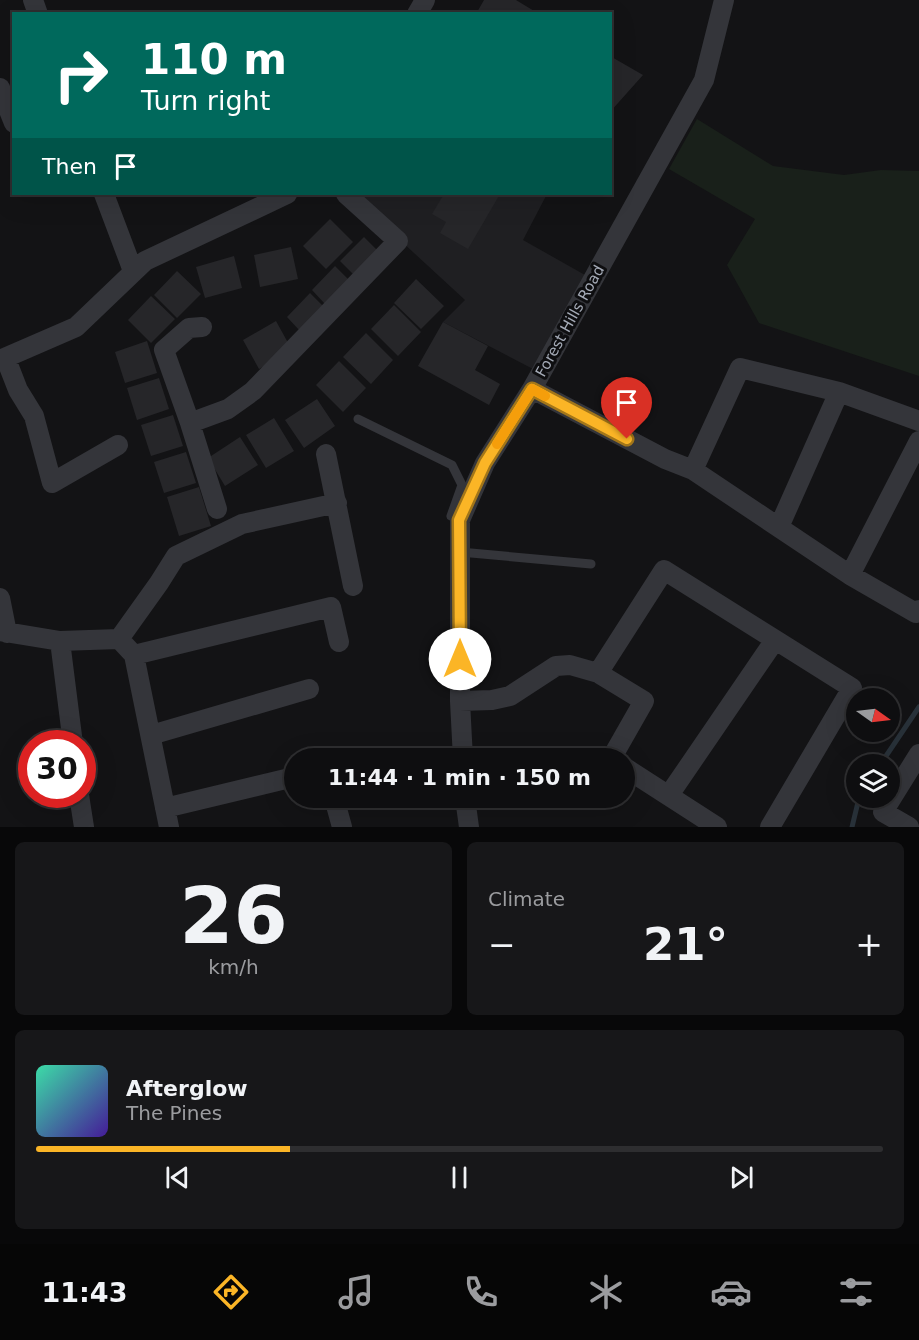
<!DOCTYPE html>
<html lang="en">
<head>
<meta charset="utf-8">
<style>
  body { margin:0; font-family:"DejaVu Sans",sans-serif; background:#171719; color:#f1f3f6; height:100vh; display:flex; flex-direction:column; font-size:22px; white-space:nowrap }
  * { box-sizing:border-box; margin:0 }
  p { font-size:20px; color:#9b9c9f }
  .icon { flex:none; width:33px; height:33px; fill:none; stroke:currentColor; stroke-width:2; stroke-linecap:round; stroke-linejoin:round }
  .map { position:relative; height:827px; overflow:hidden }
  .details { display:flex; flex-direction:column; gap:15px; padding:15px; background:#080809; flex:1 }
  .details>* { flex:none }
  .banner { position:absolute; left:12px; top:12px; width:600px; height:183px; border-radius:0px; box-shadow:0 6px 24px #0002,0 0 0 2px #2e2e30; background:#00695c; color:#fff; overflow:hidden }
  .needle { width:39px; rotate:104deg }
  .buttons { position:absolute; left:846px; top:688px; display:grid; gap:12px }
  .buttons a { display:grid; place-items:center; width:54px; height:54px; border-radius:50%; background:#0e0e10; box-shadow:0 6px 24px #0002,0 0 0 2px #2e2e30; font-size:30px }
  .speed { position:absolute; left:18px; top:730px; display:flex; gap:12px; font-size:30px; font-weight:700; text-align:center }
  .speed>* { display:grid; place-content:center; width:78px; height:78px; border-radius:50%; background:#0e0e10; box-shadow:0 6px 24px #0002,0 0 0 2px #2e2e30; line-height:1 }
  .speed .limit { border:9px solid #d22; background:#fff; color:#111 }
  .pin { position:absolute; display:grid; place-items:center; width:51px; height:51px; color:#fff; margin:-62px -26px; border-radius:50% 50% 50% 0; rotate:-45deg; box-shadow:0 0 6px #0007 }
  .pin .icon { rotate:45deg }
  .me { position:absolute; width:66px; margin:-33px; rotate:0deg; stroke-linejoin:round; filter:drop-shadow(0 0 4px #0008) }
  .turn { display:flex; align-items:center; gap:21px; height:126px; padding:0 30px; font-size:27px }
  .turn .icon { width:78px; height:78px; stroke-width:2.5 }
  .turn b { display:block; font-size:42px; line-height:51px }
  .then { display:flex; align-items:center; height:57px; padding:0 30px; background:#0003; gap:12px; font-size:22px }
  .big { font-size:45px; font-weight:700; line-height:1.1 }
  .details .card { flex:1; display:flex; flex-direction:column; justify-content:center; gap:9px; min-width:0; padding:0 21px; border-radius:9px; background:#171719 }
  .details .dial { align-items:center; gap:0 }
  .dial b { font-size:78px; line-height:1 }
  .song { display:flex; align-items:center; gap:18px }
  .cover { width:72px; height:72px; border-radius:9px; background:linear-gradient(135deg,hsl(160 70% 55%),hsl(260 70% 35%)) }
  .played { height:6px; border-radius:3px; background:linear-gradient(90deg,#fbb526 30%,#2e2e30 30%) }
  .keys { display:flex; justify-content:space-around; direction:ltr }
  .heat { display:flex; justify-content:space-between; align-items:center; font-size:33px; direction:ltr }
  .details .tiles { flex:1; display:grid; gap:15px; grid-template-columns:1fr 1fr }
  .card:last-child { grid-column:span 2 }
  .trip { position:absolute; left:284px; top:748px; width:351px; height:60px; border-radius:30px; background:#0e0e10; box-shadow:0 6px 24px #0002,0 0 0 2px #2e2e30; font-weight:700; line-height:60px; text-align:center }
  .tab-bar { display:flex; height:96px; justify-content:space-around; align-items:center; background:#060606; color:#9b9c9f }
  .tab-bar .icon { width:42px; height:42px }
  .tab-bar .selected { color:#fbb526 }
  .tab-bar b { font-size:27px; color:#f1f3f6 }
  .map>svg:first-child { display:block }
</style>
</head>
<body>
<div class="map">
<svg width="919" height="827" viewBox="0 0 919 827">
  <rect width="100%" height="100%" fill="#131315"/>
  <path fill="#1f1f22" d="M350,194H547L523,240L585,275L533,369L443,322L465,300Z"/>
  <path fill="#19201a" d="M697,119L773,166L844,175L881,170L919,171V376L759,323L727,265L755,219L669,169Z"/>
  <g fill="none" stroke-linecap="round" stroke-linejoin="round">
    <path stroke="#29323a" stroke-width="5" d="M880,765L919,707
      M852,827L859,798"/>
  </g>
  <path fill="#262629" d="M484,0H516L539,14H476Z
    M610,56L643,75L610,112Z
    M444,194H500L468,249L440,233L446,222L432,214Z
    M330,219L353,242L326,269L303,246Z
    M364,237L378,251L354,275L340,261Z
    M291,247L298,279L260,287L254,255Z
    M234,256L242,288L205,298L196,267Z
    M335,266L349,280L325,304L312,290Z
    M177,271L201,294L177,318L154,295Z
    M416,279L444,306L421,329L394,303Z
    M310,293L324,307L300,331L287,317Z
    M151,296L175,319L151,343L128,320Z
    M394,305L421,332L398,356L371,329Z
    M276,321L292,350L259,369L243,340Z
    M443,322L488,346L475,370L500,384L489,405L418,366Z
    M366,333L393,360L371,384L343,357Z
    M147,341L157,373L125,383L115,352Z
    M339,361L366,388L343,412L316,385Z
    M159,378L169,409L137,420L127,388Z
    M317,399L335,426L304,448L285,420Z
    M173,415L183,446L151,456L141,425Z
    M274,418L294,451L266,468L246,435Z
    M240,437L258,465L225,486L208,458Z
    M186,452L196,483L164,493L154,462Z
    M199,487L211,526L179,536L167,497Z"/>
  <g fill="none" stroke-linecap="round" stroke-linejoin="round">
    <path stroke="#34353a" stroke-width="9" d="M358,419L452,465L462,485L451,516L459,520
      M460,552L591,564"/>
    <path stroke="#34353a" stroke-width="20" d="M33,0L38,14
      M417,14L425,0
      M0,88L14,123
      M104,194L133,271
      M202,327L189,328L164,350L190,423L217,509
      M6,359L18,390L34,416L52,483L118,445
      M0,360L76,327L145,261L287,194
      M532,389L665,459L693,470L850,575L916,613L919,610
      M190,423L228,409L253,391L398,241L346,194
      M326,454L353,586
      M693,470L740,368L839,392L919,421
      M779,527L839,392
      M850,575L919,441
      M0,598L7,633
      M0,631L60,641L119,639L134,655L169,827
      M119,639L159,583L176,556L242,524L337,503
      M60,641L73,744
      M134,655L331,607L339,642
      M598,673L664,570L852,688L770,827
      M460,701L492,700L510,696L556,666L570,665L598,673L644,701L611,759
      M151,735L309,689
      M463,759L460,701V520L485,463L532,389L704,80L724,0
      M624,767L717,827
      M79,795L84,827
      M669,795L775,640
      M334,798L342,827
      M465,798L469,827
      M165,808L294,777
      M909,827L883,812L919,754"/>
  </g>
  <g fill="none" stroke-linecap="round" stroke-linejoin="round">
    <defs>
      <path id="route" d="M460,659L459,520L485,463L532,389L627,439"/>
    </defs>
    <use href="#route" stroke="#a37619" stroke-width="15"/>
    <use href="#route" stroke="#fbb526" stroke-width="10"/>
    <path stroke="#f59e0b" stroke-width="10" d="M497,444L532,389L545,396"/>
  </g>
  <g text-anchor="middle" stroke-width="6" stroke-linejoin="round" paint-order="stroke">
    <g font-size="15" fill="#a4aab6" stroke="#0e0e10">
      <text transform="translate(570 321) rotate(-61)" y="5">Forest Hills Road</text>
    </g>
  </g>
</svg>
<div class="buttons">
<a><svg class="needle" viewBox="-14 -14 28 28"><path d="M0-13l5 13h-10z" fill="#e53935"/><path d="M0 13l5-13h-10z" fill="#9b9c9f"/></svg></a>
<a><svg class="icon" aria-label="layers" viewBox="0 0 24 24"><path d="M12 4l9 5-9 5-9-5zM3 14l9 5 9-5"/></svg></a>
</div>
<div class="speed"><div class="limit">30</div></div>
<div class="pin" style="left:627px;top:439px;background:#d93025"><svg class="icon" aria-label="arrive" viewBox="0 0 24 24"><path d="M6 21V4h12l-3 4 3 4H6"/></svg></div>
<svg class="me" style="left:460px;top:659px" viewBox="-20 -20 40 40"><circle r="19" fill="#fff"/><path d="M0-13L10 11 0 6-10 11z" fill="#fbb526"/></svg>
<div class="trip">11:44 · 1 min · 150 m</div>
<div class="banner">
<div class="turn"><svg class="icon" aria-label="right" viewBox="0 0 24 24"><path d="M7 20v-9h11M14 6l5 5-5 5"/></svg><div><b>110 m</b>Turn right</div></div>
<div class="then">Then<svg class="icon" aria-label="arrive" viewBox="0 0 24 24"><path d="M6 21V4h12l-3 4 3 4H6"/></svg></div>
</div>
</div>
<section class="details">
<div class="tiles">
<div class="card dial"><b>26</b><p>km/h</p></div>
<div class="card"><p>Climate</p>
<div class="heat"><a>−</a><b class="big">21°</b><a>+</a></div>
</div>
<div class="card">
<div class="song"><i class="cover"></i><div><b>Afterglow</b><p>The Pines</p></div></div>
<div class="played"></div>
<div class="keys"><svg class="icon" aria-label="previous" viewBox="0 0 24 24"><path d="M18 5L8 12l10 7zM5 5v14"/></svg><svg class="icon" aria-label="pause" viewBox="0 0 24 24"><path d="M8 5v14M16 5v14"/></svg><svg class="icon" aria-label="next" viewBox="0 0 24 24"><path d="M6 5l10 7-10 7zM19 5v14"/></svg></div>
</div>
</div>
</section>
<nav class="tab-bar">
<b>11:43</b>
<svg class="icon selected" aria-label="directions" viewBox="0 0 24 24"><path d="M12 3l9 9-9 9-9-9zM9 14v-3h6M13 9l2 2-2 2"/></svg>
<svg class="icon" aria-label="music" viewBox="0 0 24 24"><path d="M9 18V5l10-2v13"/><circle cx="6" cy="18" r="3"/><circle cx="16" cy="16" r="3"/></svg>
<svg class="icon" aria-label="phone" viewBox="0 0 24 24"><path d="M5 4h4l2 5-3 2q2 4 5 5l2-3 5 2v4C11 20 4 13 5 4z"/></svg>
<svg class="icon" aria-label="climate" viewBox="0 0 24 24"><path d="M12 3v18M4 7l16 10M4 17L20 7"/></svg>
<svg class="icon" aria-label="car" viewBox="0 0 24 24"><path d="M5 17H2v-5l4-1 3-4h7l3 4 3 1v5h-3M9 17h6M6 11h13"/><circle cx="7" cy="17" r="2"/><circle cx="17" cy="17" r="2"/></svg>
<svg class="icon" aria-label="filters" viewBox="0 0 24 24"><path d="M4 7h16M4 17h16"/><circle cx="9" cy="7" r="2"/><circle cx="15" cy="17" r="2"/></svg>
</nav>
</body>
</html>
